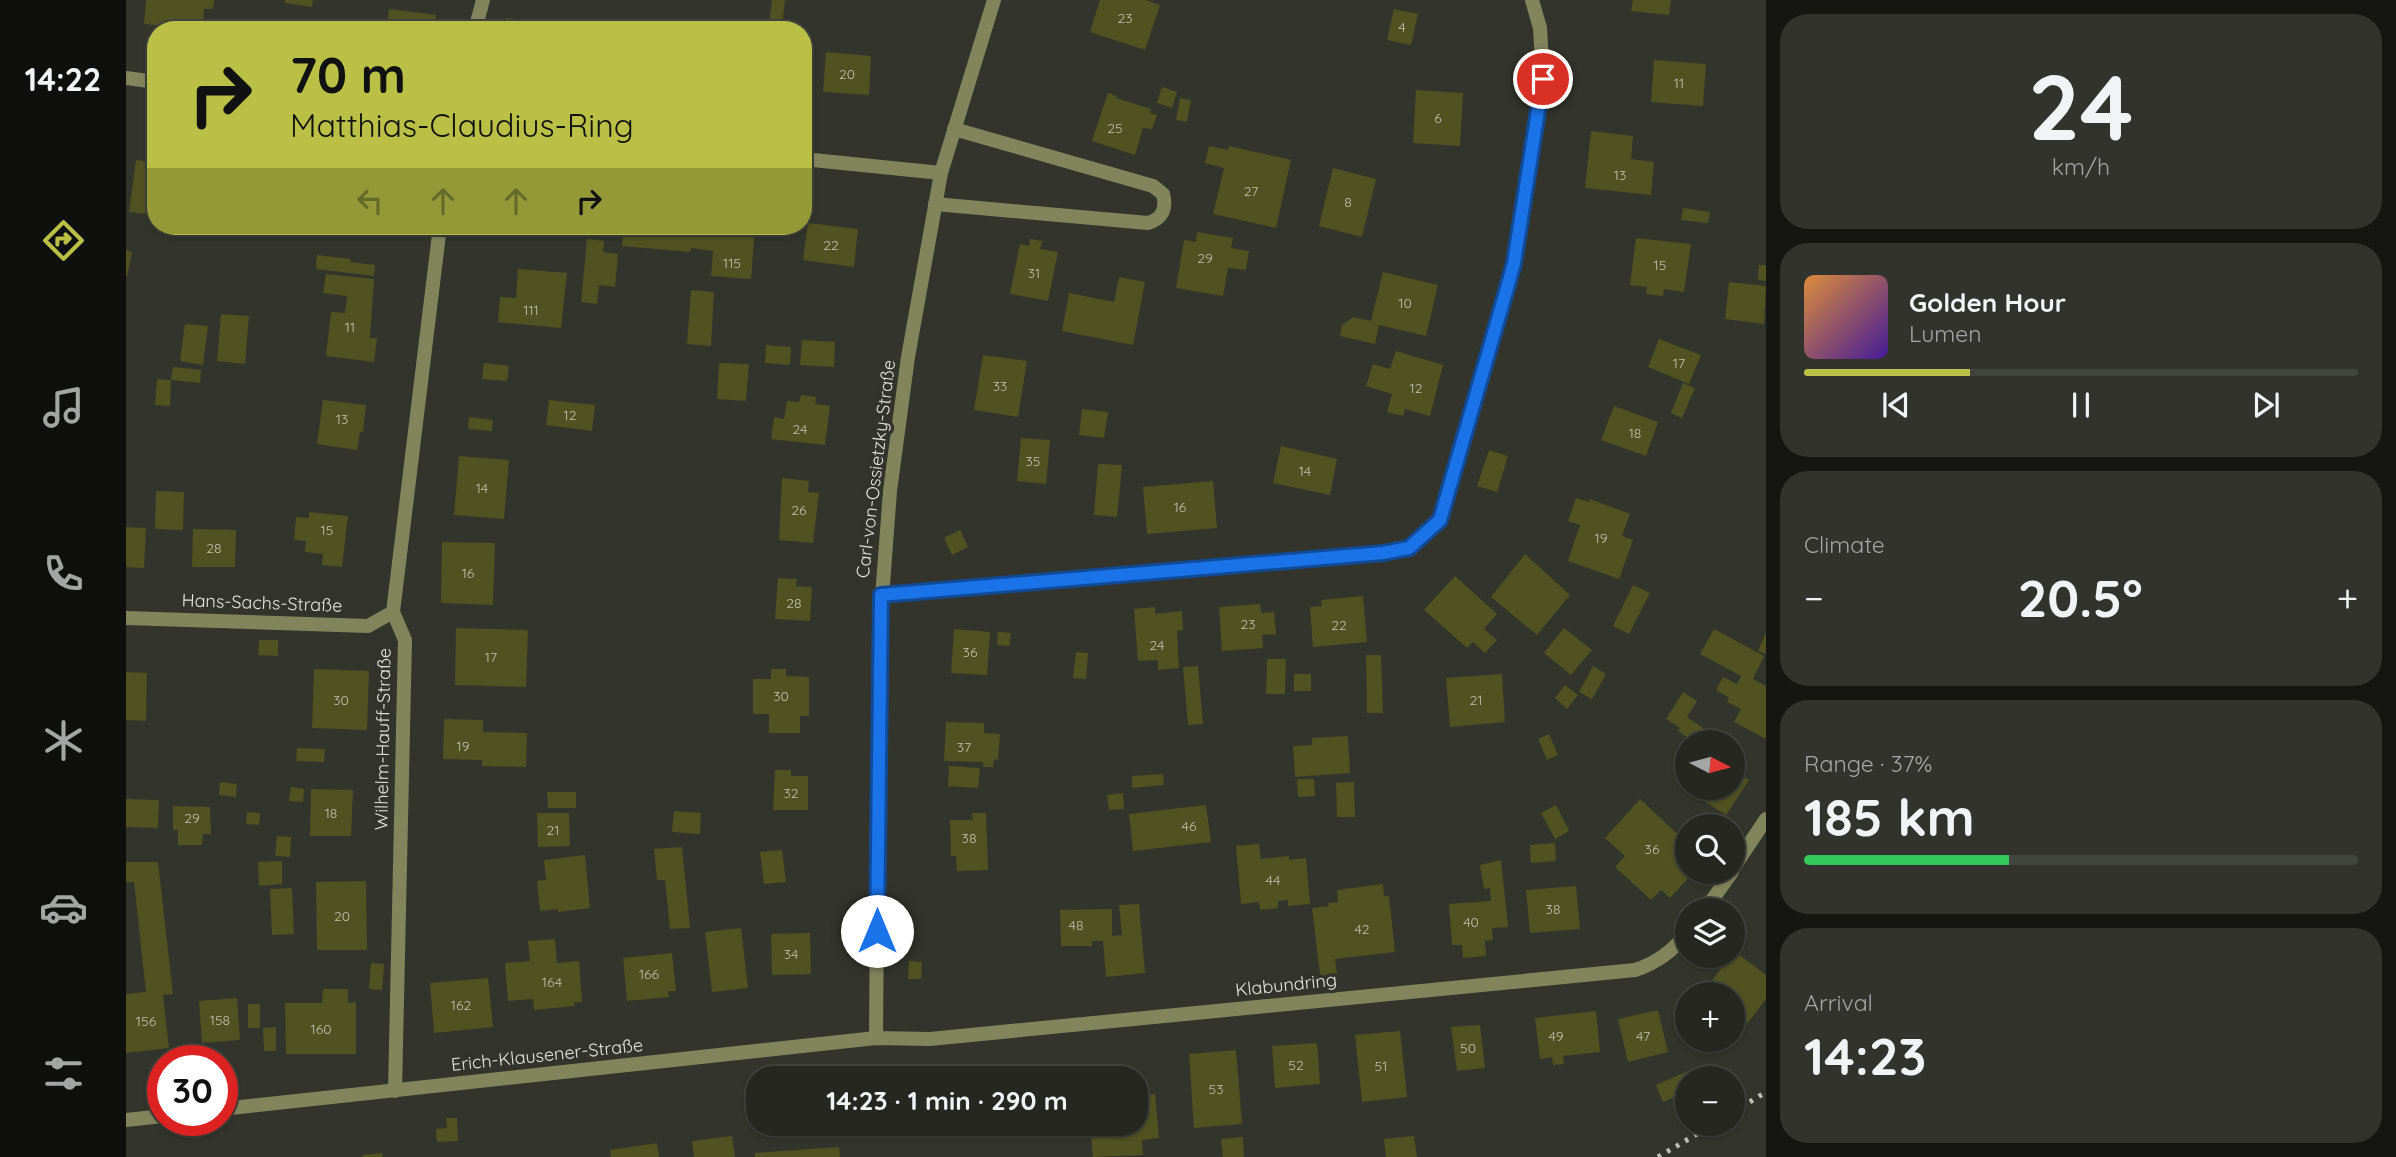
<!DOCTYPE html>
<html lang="en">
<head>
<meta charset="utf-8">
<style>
  body { margin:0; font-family:Quicksand,sans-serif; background:#32332d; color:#f1f3f6; height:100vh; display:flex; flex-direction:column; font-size:26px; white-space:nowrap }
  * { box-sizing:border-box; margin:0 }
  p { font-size:23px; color:#a4a5a5 }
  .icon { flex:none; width:38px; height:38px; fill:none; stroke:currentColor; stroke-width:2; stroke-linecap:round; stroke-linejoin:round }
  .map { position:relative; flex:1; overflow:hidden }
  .side { display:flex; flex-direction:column; gap:14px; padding:14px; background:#151512; width:630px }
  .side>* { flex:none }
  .top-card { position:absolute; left:21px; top:21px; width:665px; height:214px; border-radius:28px; box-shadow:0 2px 5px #0004,0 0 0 2px #42443e; background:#bac045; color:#111; overflow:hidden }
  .needle { width:46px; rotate:96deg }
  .buttons { position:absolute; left:1549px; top:730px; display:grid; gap:14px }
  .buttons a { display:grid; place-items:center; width:70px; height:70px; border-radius:50%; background:#262720; box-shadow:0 2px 5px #0004,0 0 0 2px #42443e; font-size:35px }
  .speed { position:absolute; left:21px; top:1045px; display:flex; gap:14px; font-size:35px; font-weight:700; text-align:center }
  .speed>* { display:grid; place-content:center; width:91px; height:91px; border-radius:50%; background:#262720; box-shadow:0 2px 5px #0004,0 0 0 2px #42443e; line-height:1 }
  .speed .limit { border:10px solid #d22; background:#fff; color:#111 }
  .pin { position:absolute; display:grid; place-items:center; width:60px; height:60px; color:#fff; margin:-30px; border:4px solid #fff; border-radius:50%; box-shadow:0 2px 7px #0007 }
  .me { position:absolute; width:77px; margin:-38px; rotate:0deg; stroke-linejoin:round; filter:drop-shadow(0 0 5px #0008) }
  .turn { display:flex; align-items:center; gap:24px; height:147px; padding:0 28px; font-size:32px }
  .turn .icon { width:91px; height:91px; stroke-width:2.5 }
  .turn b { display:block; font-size:49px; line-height:60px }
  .lanes { display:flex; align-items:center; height:66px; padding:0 28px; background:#0003; justify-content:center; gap:35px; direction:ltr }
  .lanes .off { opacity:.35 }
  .big { font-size:52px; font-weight:700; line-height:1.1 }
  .side .card { flex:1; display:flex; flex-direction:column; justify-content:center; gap:10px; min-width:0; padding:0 24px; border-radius:28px; background:#32332d }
  .side .dial { align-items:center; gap:0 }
  .dial b { font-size:91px; line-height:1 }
  .song { display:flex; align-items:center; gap:21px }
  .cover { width:84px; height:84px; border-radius:10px; background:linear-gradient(135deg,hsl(30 70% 55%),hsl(260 70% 35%)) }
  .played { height:7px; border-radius:4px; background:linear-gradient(90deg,#bac045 30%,#42443e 30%) }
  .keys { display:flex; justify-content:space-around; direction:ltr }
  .heat { display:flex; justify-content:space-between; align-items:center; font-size:38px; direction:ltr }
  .charge { height:10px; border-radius:5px; background:linear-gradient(90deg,#34c759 37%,#42443e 0) }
  .trip { position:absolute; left:620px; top:1066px; width:402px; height:70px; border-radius:28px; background:#262720; box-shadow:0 2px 5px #0004,0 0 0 2px #42443e; font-weight:700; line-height:70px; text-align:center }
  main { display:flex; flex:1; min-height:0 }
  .tab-bar { display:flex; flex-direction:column; width:126px; justify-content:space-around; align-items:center; background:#0f100d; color:#a4a5a5 }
  .tab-bar .icon { width:49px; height:49px }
  .tab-bar .active { color:#bac045 }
  .tab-bar b { font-size:32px; color:#f1f3f6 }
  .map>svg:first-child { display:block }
</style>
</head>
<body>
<main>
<nav class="tab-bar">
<b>14:22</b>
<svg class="icon active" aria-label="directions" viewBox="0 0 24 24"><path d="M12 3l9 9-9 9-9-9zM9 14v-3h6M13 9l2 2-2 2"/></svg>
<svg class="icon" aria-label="music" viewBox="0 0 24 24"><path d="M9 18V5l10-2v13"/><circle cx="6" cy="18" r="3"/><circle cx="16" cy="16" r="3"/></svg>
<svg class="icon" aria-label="phone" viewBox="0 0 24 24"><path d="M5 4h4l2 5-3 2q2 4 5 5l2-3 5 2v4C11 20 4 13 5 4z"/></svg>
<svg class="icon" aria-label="climate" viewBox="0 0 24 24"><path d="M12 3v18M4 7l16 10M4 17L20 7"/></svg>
<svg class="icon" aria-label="car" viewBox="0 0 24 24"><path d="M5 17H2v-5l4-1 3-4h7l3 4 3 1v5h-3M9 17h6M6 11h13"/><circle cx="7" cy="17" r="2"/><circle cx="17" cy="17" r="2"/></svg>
<svg class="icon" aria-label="filters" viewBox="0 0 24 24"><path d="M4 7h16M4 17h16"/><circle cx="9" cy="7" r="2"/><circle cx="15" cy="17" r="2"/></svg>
</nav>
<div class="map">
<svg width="1640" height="1157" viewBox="0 0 1640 1157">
  <rect width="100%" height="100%" fill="#33342b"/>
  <path fill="#505221" d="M20,0H88L87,9H78L77,29L18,24Z
    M159,0H187L186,7L159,3Z
    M646,0H659L656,26L643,25Z
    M974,0H1020L1034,5L1019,50L964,32Z
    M1507,0H1545L1543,15L1505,11Z
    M263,9L310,15L308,30H260Z
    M1268,9L1292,14L1285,45L1261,40Z
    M380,18L456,25L455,30H379Z
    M501,19L523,21V30H500Z
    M700,52L745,56L743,95L697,92Z
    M1528,60L1580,64L1577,106L1525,102Z
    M1036,87L1051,92L1046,108L1031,103Z
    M1290,90L1337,93L1334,146L1287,143Z
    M982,93L991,96L990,98L1025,109L1024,113L1031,115L1026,129L1017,128L1009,155L966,141Z
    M1054,98L1065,100L1061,122L1050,120Z
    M1465,131L1507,136L1505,159L1528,162L1525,195L1459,188Z
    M1083,146L1102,150L1103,146L1165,160L1150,228L1087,214L1098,168L1079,163Z
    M10,160L30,163V215L3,212Z
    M1207,168L1250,179L1236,237L1193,226Z
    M1557,208L1584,212L1582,223L1555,220Z
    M682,223L732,229L728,267L677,260Z
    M94,226H117L116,236L93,233Z
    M498,226H629L625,279L585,276L587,251L565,248L564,252L496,246Z
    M1071,232L1107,238L1105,248L1123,251L1120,270L1102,268L1097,296L1050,288L1058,240L1070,242Z
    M1510,238L1565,244L1558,292L1538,289L1537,296L1520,294L1521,287L1504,285Z
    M461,239L478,241L477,252L492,254L489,287L473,285L471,304L455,302Z
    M904,239L916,241L914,249L932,252L922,301L884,294L894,244L903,246Z
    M0,250L6,252L1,277L0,276Z
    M191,255L225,259L224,262L249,265L248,276L190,269Z
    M1633,265H1640V281L1632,280Z
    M392,269L441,273L435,328L372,322L374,297L390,298Z
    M1257,272L1312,285L1300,336L1253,325L1249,344L1214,336L1216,325L1227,317L1245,321Z
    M200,274L248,279L244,338H251L248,362L200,356L205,312L219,313L221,296L197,293Z
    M993,277L1019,282L1007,345L936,331L943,293L988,302Z
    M1603,282L1640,286L1638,324L1599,319Z
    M565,290L588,292L585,346L561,344Z
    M95,314L123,316L119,364L91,361Z
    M59,324L82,326L77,365L54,361Z
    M1533,339L1575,355L1563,384L1522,367Z
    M676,340L709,342L708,367L674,365Z
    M640,345L665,347L664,365L639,363Z
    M1270,351L1317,365L1304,416L1279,409L1277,416L1261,412L1266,394L1240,386L1247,364L1264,369Z
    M857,355L901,361L892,417L848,410Z
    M358,363L383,366L381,381L356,379Z
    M593,363L623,364L620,401L591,399Z
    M47,367L75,370L74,383L45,380Z
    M31,379L45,380L44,406L29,405Z
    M1557,383L1569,388L1556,418L1545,413Z
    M675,395L690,397L689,404L704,406L699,445L645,439L648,417L658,419L661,401L673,402Z
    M197,400L240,405L237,432H234L231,450L191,444Z
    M423,400L469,405L466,431L420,425Z
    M1488,406L1532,422L1520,456L1475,440Z
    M956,409L982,412L978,438L953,435Z
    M343,417L367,420L366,431L342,429Z
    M895,438L924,440L920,484L891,481Z
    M1155,446L1211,459L1204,495L1147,483Z
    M1363,450L1382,456L1371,492L1351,486Z
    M333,456L383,460L378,519L328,515Z
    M972,464L996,465L991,517L968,515Z
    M656,478L683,481L682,492L693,493L687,543L653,540Z
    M1087,481L1091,528L1021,534L1017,487Z
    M30,491L58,492L57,530L29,529Z
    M1450,498L1463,502L1464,499L1504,514L1496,536L1507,540L1493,579L1442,561L1454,525L1442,521Z
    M183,512L222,516L216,567L196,565L197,554L179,552L180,541L168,540L170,517L183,518Z
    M0,527L20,528L18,568L0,567Z
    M67,529L110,530L109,567H66Z
    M834,530L842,547L826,555L818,538Z
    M316,542L369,543L367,605L315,603Z
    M1399,554L1444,595L1411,635L1365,597Z
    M1329,576L1371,614L1358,629L1371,640L1359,653L1347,642L1341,648L1298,610Z
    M652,578L671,579L670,586L686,587L684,621L649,619Z
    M1507,585L1524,593L1503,634L1487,626Z
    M1237,596L1241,642L1187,647L1184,607L1196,606L1195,600Z
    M1134,604L1135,613L1148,612L1150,634L1136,635L1137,648L1096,651L1093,607Z
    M1029,607V614L1056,611L1057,630L1051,631L1053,668L1032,670V660L1012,661L1008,609Z
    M330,628L402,630L400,687L329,685Z
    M1438,628L1466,650L1445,675L1418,653Z
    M828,629L864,632L861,675L825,673Z
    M1588,629L1638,656L1627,679L1640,686V739L1608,722L1615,709L1601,702L1603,698L1590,690L1597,677L1611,684L1615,676L1574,654Z
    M872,632L885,633L883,646L871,645Z
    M1640,632V654L1632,651Z
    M133,640H152V656L132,655Z
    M950,652L962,653L960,679L947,678Z
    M1240,655H1255L1257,713H1241Z
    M1141,659H1160L1159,694H1140Z
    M1072,666L1077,724L1062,725L1057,667Z
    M1467,666L1480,674L1466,699L1453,692Z
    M188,669L243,671L241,730L186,728Z
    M645,669H660V676L683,677V716H674V733H643V714H627V679H645Z
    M0,672L21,673L20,721L0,720Z
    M1168,674H1185V691H1168Z
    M1376,674L1379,722L1324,727L1320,678Z
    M1439,685L1452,695L1441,709L1429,698Z
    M1557,692L1571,701L1561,717L1598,742H1568L1552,731L1554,728L1540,719Z
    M318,719L357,720V732L401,733L400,767L356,766V760L317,759Z
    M820,722L858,723V733L874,734L872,760L868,759L867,767H857V762L818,761Z
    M1423,734L1432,755L1421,760L1412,739Z
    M1222,736L1224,773L1169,777L1167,746L1186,745V738Z
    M171,748L199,749L198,762L170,761Z
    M823,766L854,768L852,788L822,786Z
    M1606,769L1623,780L1600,815L1558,788H1606Z
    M649,770H665V776H682V810H647Z
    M1037,774L1038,785L1006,788V776Z
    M1171,779H1188L1189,796L1172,797Z
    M94,782L111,784L110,797L93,795Z
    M1228,782L1229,817H1211L1210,783Z
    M165,787L178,789L177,802L163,801Z
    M185,789L227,790L225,836H184Z
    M421,792H450V808H422Z
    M997,793L998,809L983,810L981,795Z
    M0,799L33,800L32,828L0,827Z
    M1514,799L1561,843V872H1568L1544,898L1535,890L1525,900L1489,867L1499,856L1479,838Z
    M1080,805L1085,842L1007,851L1003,814Z
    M1430,805L1443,831L1429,839L1415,813Z
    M47,806L84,807L85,834H77L76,845H52V830H47Z
    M548,811L575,813L574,834L546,832Z
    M121,812L134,813L133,825L120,824Z
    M411,813H443L444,846L412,847Z
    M846,813H860L862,870L831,871L830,856H825L824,820H847Z
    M151,836L165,837L164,857L149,856Z
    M1429,843L1430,861L1405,863L1404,845Z
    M1133,844L1135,859L1163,856V860L1180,858L1184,904L1162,906V900L1152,901V908L1134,910L1133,902L1115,904L1110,846Z
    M556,847L564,928L544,929L539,880H531L528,849Z
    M656,850L660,882L638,884L634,852Z
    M459,855L464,908L432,912V909L414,911L411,881L420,880L418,860Z
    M1375,860L1382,927L1366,928L1367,940L1359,941L1360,956L1337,958L1336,945H1326L1323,904L1365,901L1364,888L1358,889L1354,865Z
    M156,861V884L133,886L132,862Z
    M0,862H32L47,994L37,995L43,1048L0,1053V994L20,992L8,882H0Z
    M240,881L241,950H191L190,882Z
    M1257,884L1258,896H1263L1269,952L1209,959L1212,982L1195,984L1186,908L1203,906L1202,903L1212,902L1211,890Z
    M1450,886L1454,929L1404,933L1400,890Z
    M166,888L168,934L146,935L144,889Z
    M1013,904L1019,973L980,977L977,941H966V946H935L934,910L986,909V936L996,935L993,905Z
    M615,928L622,988L586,992L579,932Z
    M684,933L685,974L646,975L645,934Z
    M429,939L431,963L453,961L456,1002H448L449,1006L408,1010L407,999L382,1001L379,963L404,961L402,941Z
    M1608,951L1640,975V999L1622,1023L1606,1011V994H1584L1579,990Z
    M546,953L550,991H542L543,997L501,1001L497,958Z
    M783,961L796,962L795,979H782Z
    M245,963L258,964L256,990L243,989Z
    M362,978L367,1027L308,1033L304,983Z
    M197,989H222V1003L230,1002V1054H160L159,1003H196Z
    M111,998L114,1040L76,1043L73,1001Z
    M122,1004H134V1028H122Z
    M1532,1010L1542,1052L1502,1062L1492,1019Z
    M1470,1011L1474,1052L1437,1056L1438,1064L1427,1065L1426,1057L1414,1059L1409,1018Z
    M1354,1025L1359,1068L1331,1071L1325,1027Z
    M150,1027V1051H138L137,1028Z
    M1274,1031L1281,1097L1236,1102L1229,1035Z
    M1191,1043L1194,1084L1149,1088L1146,1046Z
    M1110,1050L1116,1124L1068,1128L1063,1054Z
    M982,1064L983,1078H960L959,1067Z
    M807,1068V1078H791V1069Z
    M1567,1069L1570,1078H1561V1091L1537,1102L1530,1085Z
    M632,1084V1115H628L624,1085Z
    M1029,1094L1033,1138L1016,1140L1017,1155L967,1157L964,1124H1010V1096Z
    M320,1118H331L332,1141L311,1142L310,1129L321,1128Z
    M606,1136L609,1157H568L566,1141Z
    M1288,1136L1291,1157H1260L1258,1139Z
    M1117,1137L1118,1157H1097L1095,1139Z
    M531,1143L533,1157H485L484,1150Z
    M713,1147L714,1157H629V1153Z
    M256,1153L257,1157H237V1155Z"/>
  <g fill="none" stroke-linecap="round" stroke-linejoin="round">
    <path stroke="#82855c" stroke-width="14" d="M809,204L1022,223C1036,219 1041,209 1037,194L1027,186L828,129"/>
    <path stroke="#82855c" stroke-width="14" d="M349,30L357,0
      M0,78L30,82
      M677,159L815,173
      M755,595L1257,553L1283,548L1314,520L1389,263L1417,79L1414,28L1406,0
      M0,618L242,626L267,612
      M1606,870L1640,819
      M1579,910L1606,872
      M750,1038L753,637L764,491L782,357L815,173L868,0
      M269,1091L279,640L267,612L314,226
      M96,1109L750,1038L804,1039L1509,970C1531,963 1547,951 1561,933
      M0,1120L37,1116"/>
    <path stroke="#bfc0b9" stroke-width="5" stroke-dasharray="3.5 7" stroke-linecap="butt" d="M1606,1113L1640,1092
      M1532,1157L1588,1124"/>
  </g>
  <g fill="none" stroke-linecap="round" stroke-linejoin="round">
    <defs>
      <path id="route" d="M751,931L755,595L1257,553L1283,548L1314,520L1381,288L1388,263L1417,79"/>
    </defs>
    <use href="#route" stroke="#114b97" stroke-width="18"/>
    <use href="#route" stroke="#1a73e8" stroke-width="12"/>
  </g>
  <g text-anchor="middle" stroke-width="7" stroke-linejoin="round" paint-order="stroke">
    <g font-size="14" fill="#bec0af">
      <text x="999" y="23">23</text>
      <text x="1276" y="32">4</text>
      <text x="721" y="79">20</text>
      <text x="1553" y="88">11</text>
      <text x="1312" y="123">6</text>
      <text x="989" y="133">25</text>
      <text x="1494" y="180">13</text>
      <text x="1125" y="196">27</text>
      <text x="1222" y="207">8</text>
      <text x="705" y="250">22</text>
      <text x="1079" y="263">29</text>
      <text x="606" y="268">115</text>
      <text x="1534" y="270">15</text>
      <text x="908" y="278">31</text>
      <text x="1279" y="308">10</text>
      <text x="405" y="315">111</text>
      <text x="224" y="332">11</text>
      <text x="1553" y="368">17</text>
      <text x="874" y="391">33</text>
      <text x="1290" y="393">12</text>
      <text x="444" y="420">12</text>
      <text x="216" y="424">13</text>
      <text x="674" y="434">24</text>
      <text x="1509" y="438">18</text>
      <text x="907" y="466">35</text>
      <text x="1179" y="476">14</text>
      <text x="356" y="493">14</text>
      <text x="1054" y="512">16</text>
      <text x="673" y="515">26</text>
      <text x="201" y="535">15</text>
      <text x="1475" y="543">19</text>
      <text x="88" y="553">28</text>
      <text x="342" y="578">16</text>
      <text x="668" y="608">28</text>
      <text x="1122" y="629">23</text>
      <text x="1213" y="630">22</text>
      <text x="1031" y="650">24</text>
      <text x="844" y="657">36</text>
      <text x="365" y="662">17</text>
      <text x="655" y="701">30</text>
      <text x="215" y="705">30</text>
      <text x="1350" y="705">21</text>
      <text x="337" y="751">19</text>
      <text x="838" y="752">37</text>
      <text x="665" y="798">32</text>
      <text x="205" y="818">18</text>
      <text x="66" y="823">29</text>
      <text x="1063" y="831">46</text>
      <text x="427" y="835">21</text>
      <text x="843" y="843">38</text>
      <text x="1526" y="854">36</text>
      <text x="1147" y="885">44</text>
      <text x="1427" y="914">38</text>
      <text x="216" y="921">20</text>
      <text x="1345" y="927">40</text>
      <text x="950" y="930">48</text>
      <text x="1236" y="934">42</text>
      <text x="665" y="959">34</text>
      <text x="523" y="979">166</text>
      <text x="426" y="987">164</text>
      <text x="335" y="1010">162</text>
      <text x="94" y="1025">158</text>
      <text x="20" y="1026">156</text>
      <text x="195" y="1034">160</text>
      <text x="1430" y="1041">49</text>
      <text x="1517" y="1041">47</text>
      <text x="1342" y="1053">50</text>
      <text x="1170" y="1070">52</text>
      <text x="1255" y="1071">51</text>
      <text x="1090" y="1094">53</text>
    </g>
    <g font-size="18" fill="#e3e4de" stroke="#33342b">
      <text transform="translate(750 469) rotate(-83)" y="6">Carl-von-Ossietzky-Straße</text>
      <text transform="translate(136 603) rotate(2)" y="6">Hans-Sachs-Straße</text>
      <text transform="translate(257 739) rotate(-89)" y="6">Wilhelm-Hauff-Straße</text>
      <text transform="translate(1160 985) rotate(-6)" y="6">Klabundring</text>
      <text transform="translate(421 1055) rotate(-6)" y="6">Erich-Klausener-Straße</text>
    </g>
  </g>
</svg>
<div class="buttons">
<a><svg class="needle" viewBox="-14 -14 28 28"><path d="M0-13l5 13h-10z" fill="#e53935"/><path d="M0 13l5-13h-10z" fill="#a4a5a5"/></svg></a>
<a><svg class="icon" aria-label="search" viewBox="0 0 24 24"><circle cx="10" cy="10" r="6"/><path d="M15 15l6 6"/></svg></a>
<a><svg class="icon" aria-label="layers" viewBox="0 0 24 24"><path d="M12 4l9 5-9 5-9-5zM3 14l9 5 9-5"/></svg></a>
<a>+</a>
<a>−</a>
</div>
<div class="speed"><div class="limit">30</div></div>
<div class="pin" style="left:1417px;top:79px;background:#d93025"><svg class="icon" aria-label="arrive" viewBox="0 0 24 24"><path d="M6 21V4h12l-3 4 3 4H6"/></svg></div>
<svg class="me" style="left:751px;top:931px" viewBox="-20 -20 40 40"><circle r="19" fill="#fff"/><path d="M0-13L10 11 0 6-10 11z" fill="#1a73e8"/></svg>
<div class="trip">14:23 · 1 min · 290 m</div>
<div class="top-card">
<div class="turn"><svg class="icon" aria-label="right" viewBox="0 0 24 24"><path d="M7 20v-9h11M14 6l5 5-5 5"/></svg><div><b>70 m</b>Matthias-Claudius-Ring</div></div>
<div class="lanes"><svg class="icon off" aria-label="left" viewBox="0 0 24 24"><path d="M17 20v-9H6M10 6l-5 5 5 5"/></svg><svg class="icon off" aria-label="ahead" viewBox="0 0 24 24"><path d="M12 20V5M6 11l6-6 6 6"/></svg><svg class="icon off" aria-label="ahead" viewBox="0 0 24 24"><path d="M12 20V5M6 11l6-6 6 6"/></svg><svg class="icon" aria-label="right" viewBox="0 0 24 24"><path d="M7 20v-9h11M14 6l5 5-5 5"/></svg></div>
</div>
</div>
<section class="side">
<div class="card dial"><b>24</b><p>km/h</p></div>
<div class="card">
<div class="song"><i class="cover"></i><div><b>Golden Hour</b><p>Lumen</p></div></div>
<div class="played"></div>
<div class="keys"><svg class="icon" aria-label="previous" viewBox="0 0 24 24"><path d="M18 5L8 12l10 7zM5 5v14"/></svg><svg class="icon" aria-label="pause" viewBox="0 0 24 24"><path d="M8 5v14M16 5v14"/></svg><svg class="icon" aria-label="next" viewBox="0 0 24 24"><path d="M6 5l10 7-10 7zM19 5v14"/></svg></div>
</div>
<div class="card"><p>Climate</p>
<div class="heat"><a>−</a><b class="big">20.5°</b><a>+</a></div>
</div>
<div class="card"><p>Range · 37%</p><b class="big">185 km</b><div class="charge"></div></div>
<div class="card"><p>Arrival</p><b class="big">14:23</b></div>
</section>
</main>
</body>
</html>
